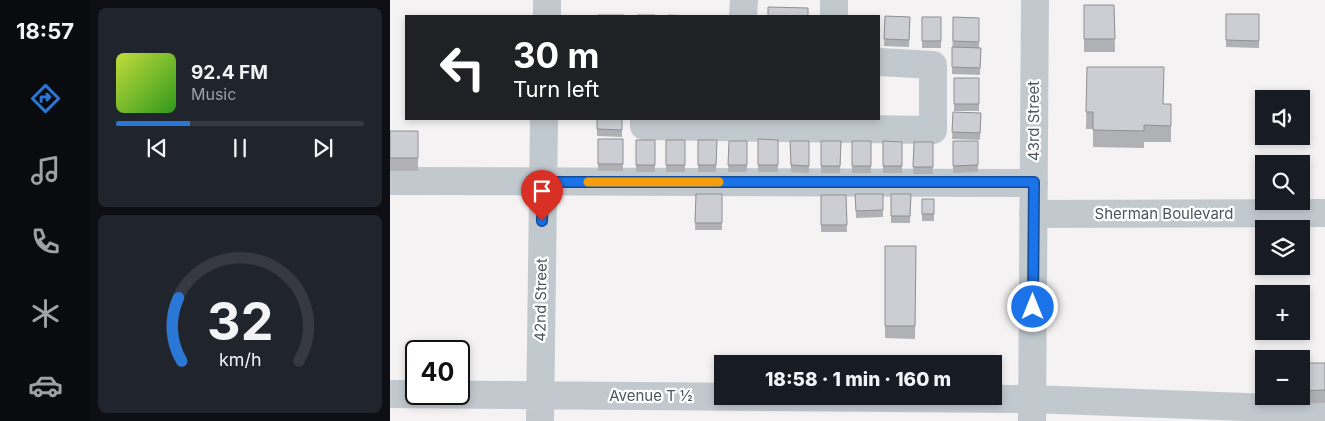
<!DOCTYPE html>
<html lang="en">
<head>
<meta charset="utf-8">
<style>
  body { margin:0; font-family:Inter,sans-serif; background:#20242c; color:#f1f3f6; height:100vh; display:flex; flex-direction:column; font-size:19px; white-space:nowrap }
  * { box-sizing:border-box; margin:0 }
  p { font-size:16px; color:#9ea1a6 }
  .icon { flex:none; width:28px; height:28px; fill:none; stroke:currentColor; stroke-width:2; stroke-linecap:round; stroke-linejoin:round }
  .map { position:relative; flex:1; overflow:hidden }
  .drawer { display:flex; flex-direction:column; gap:8px; padding:8px; background:#0d0f14; width:300px }
  .drawer>* { flex:none }
  .hud { position:absolute; left:15px; top:15px; width:475px; height:105px; border-radius:0px; box-shadow:0 2px 8px #0003; background:#202124; color:#fff; overflow:hidden }
  .fabs { position:absolute; left:865px; top:90px; display:grid; gap:10px }
  .fabs a { display:grid; place-items:center; width:55px; height:55px; border-radius:0px; background:#171b24; box-shadow:0 2px 8px #0003; font-size:25px }
  .speed { position:absolute; left:15px; top:340px; display:flex; gap:10px; font-size:25px; font-weight:700; text-align:center }
  .speed>* { display:grid; place-content:center; width:65px; height:65px; border-radius:50%; background:#171b24; box-shadow:0 2px 8px #0003; line-height:1 }
  .speed .limit { border:2px solid #111; border-radius:8px; background:#fff; color:#111 }
  .pin { position:absolute; display:grid; place-items:center; width:42px; height:42px; color:#fff; margin:-51px -21px; border-radius:50% 50% 50% 0; rotate:-45deg; box-shadow:0 0 5px #0007 }
  .pin .icon { rotate:45deg }
  .me { position:absolute; width:55px; margin:-28px; rotate:0deg; stroke-linejoin:round; filter:drop-shadow(0 0 4px #0008) }
  .turn { display:flex; align-items:center; gap:18px; height:105px; padding:0 25px; font-size:22px }
  .turn .icon { width:65px; height:65px; stroke-width:2.5 }
  .turn b { display:block; font-size:35px; line-height:42px }
  .drawer .tile { flex:1; display:flex; flex-direction:column; justify-content:center; gap:8px; min-width:0; padding:0 18px; border-radius:8px; background:#20242c }
  .drawer .dial { align-items:center; gap:0 }
  .dial svg { height:130px; overflow:visible; fill:none; stroke:#363941; stroke-width:7; stroke-linecap:round; text-anchor:middle }
  .dial text { fill:#f1f3f6; stroke:none }
  .song { display:flex; align-items:center; gap:15px }
  .cover { width:60px; height:60px; border-radius:8px; background:linear-gradient(135deg,hsl(70 70% 55%),hsl(110 70% 35%)) }
  .played { height:5px; border-radius:2px; background:linear-gradient(90deg,#2a77d6 30%,#363941 30%) }
  .keys { display:flex; justify-content:space-around; direction:ltr }
  .trip { position:absolute; left:324px; top:355px; width:288px; height:50px; border-radius:0px; background:#171b24; box-shadow:0 2px 8px #0003; font-weight:800; line-height:50px; text-align:center }
  main { display:flex; flex:1; min-height:0 }
  .menu { display:flex; flex-direction:column; width:90px; justify-content:space-around; align-items:center; background:#090b0e; color:#9ea1a6 }
  .menu .icon { width:35px; height:35px }
  .menu .selected { color:#2a77d6 }
  .menu b { font-size:22px; color:#f1f3f6 }
  .map>svg:first-child { display:block }
</style>
</head>
<body>
<main>
<nav class="menu">
<b>18:57</b>
<svg class="icon selected" aria-label="directions" viewBox="0 0 24 24"><path d="M12 3l9 9-9 9-9-9zM9 14v-3h6M13 9l2 2-2 2"/></svg>
<svg class="icon" aria-label="music" viewBox="0 0 24 24"><path d="M9 18V5l10-2v13"/><circle cx="6" cy="18" r="3"/><circle cx="16" cy="16" r="3"/></svg>
<svg class="icon" aria-label="phone" viewBox="0 0 24 24"><path d="M5 4h4l2 5-3 2q2 4 5 5l2-3 5 2v4C11 20 4 13 5 4z"/></svg>
<svg class="icon" aria-label="climate" viewBox="0 0 24 24"><path d="M12 3v18M4 7l16 10M4 17L20 7"/></svg>
<svg class="icon" aria-label="car" viewBox="0 0 24 24"><path d="M5 17H2v-5l4-1 3-4h7l3 4 3 1v5h-3M9 17h6M6 11h13"/><circle cx="7" cy="17" r="2"/><circle cx="17" cy="17" r="2"/></svg>
</nav>
<section class="drawer">
<div class="tile">
<div class="song"><i class="cover"></i><div><b>92.4 FM</b><p>Music</p></div></div>
<div class="played"></div>
<div class="keys"><svg class="icon" aria-label="previous" viewBox="0 0 24 24"><path d="M18 5L8 12l10 7zM5 5v14"/></svg><svg class="icon" aria-label="pause" viewBox="0 0 24 24"><path d="M8 5v14M16 5v14"/></svg><svg class="icon" aria-label="next" viewBox="0 0 24 24"><path d="M6 5l10 7-10 7zM19 5v14"/></svg></div>
</div>
<div class="tile dial"><svg viewBox="0 0 100 80">
<path d="M14 69A42 42 0 1 1 86 69"/>
<path d="M14 69A42 42 0 0 1 12 30" stroke="#2a77d6"/>
<text x="50" y="56" font-size="32" font-weight="700">32</text>
<text x="50" y="72" font-size="11">km/h</text>
</svg></div>
</section>
<div class="map">
<svg width="935" height="421" viewBox="0 0 935 421">
  <rect width="100%" height="100%" fill="#f4f2f2"/>
  <g fill="none" stroke-linecap="round" stroke-linejoin="round">
    <path stroke="#c1c9cf" stroke-width="28" d="M444,0V16
      M157,16V0
      M353,16L354,0
      M254,119V126L543,130V65L489,62
      M0,181L644,183
      M643,214L935,213
      M0,394L642,399L935,410
      M150,421L154,119
      M642,421L645,0"/>
  </g>
  <path fill="#afb1b5" d="M694,5H724L725,52H694Z
    M836,14H869V48L836,47Z
    M495,16L520,17L519,47L494,46Z
    M532,17H551V48H532Z
    M563,17L589,18V48H591L590,75L562,74Z
    M697,67L773,104H781V142H754V148L703,147V129H696Z
    M564,78H589V111H564Z
    M563,112L591,113L590,140L562,139Z
    M207,119H232V137L207,136Z
    M0,131H28V171H0Z
    M208,139H233V171H208Z
    M368,139L388,140V172H368Z
    M246,140H265V172H246Z
    M276,140H295V172H276Z
    M308,140H327L326,172H308Z
    M339,141H357V172H338Z
    M400,141H419V173L401,172Z
    M431,141H451L450,173H431Z
    M462,141H481V173H462Z
    M493,141L512,142V173H493Z
    M563,141H588V172L563,173Z
    M524,142H543V174H523Z
    M306,194H332V230H305Z
    M465,194H493V217L466,218Z
    M501,194H521L520,223H501Z
    M431,195H456L457,232H431Z
    M532,199H544V221H532Z
    M495,246H526L525,339L495,338Z
    M911,363H935V403L895,404V396H911Z"/>
  <path fill="#ccced3" stroke="#8f9094" d="M694,5H724L725,39H694Z
    M378,7L418,8V16H378Z
    M836,14H869V41L836,40Z
    M208,15H234V16H208Z
    M247,15H265V16H247Z
    M278,15L304,16H278Z
    M495,16L520,17L519,40L494,39Z
    M532,17H551V41H532Z
    M563,17L589,18V42L563,41Z
    M562,47L591,48L590,68L562,67Z
    M697,67H774L773,104H781V126L754,125V131L703,130V112H696Z
    M564,78H589V104H564Z
    M563,112L591,113L590,133L562,132Z
    M207,119H232V130L207,129Z
    M0,131H28V158H0Z
    M208,139H233V164H208Z
    M368,139L388,140V165H368Z
    M246,140H265V165H246Z
    M276,140H295V165H276Z
    M308,140H327L326,165H308Z
    M339,141H357V165H338Z
    M400,141H419V166L401,165Z
    M431,141H451L450,166H431Z
    M462,141H481V166H462Z
    M493,141L512,142V166H493Z
    M563,141H588V165L563,166Z
    M524,142H543V167H523Z
    M306,194H332V223H305Z
    M465,194H493V210L466,211Z
    M501,194H521L520,216H501Z
    M431,195H456L457,225H431Z
    M532,199H544V214H532Z
    M495,246H526L525,326H495Z
    M911,363H935V390L911,391Z"/>
  <g fill="none" stroke-linecap="round" stroke-linejoin="round">
    <defs>
      <path id="route" d="M152,221L153,182H644L643,307"/>
    </defs>
    <use href="#route" stroke="#114b97" stroke-width="12"/>
    <use href="#route" stroke="#1a73e8" stroke-width="9"/>
    <path stroke="#f59e0b" stroke-width="9" d="M198,182H329"/>
  </g>
  <g text-anchor="middle" stroke-width="4.5" stroke-linejoin="round" paint-order="stroke">
    <g font-size="15" fill="#4b555e" stroke="#fff">
      <text transform="translate(644 121) rotate(-90)" y="5">43rd Street</text>
      <text x="774" y="219">Sherman Boulevard</text>
      <text transform="translate(151 300) rotate(-89)" y="5">42nd Street</text>
      <text x="261" y="401">Avenue T ½</text>
    </g>
  </g>
</svg>
<div class="fabs">
<a><svg class="icon" aria-label="sound" viewBox="0 0 24 24"><path d="M4 9h4l5-4v14l-5-4H4zM17 9q2 3 0 6"/></svg></a>
<a><svg class="icon" aria-label="search" viewBox="0 0 24 24"><circle cx="10" cy="10" r="6"/><path d="M15 15l6 6"/></svg></a>
<a><svg class="icon" aria-label="layers" viewBox="0 0 24 24"><path d="M12 4l9 5-9 5-9-5zM3 14l9 5 9-5"/></svg></a>
<a>+</a>
<a>−</a>
</div>
<div class="speed"><div class="limit">40</div></div>
<div class="pin" style="left:152px;top:221px;background:#d93025"><svg class="icon" aria-label="arrive" viewBox="0 0 24 24"><path d="M6 21V4h12l-3 4 3 4H6"/></svg></div>
<svg class="me" style="left:643px;top:307px" viewBox="-20 -20 40 40"><circle r="17" fill="#1a73e8" stroke="#fff" stroke-width="3"/><path d="M0-11L8 9 0 5-8 9z" fill="#fff"/></svg>
<div class="trip">18:58 · 1 min · 160 m</div>
<div class="hud">
<div class="turn"><svg class="icon" aria-label="left" viewBox="0 0 24 24"><path d="M17 20v-9H6M10 6l-5 5 5 5"/></svg><div><b>30 m</b>Turn left</div></div>
</div>
</div>
</main>
</body>
</html>
